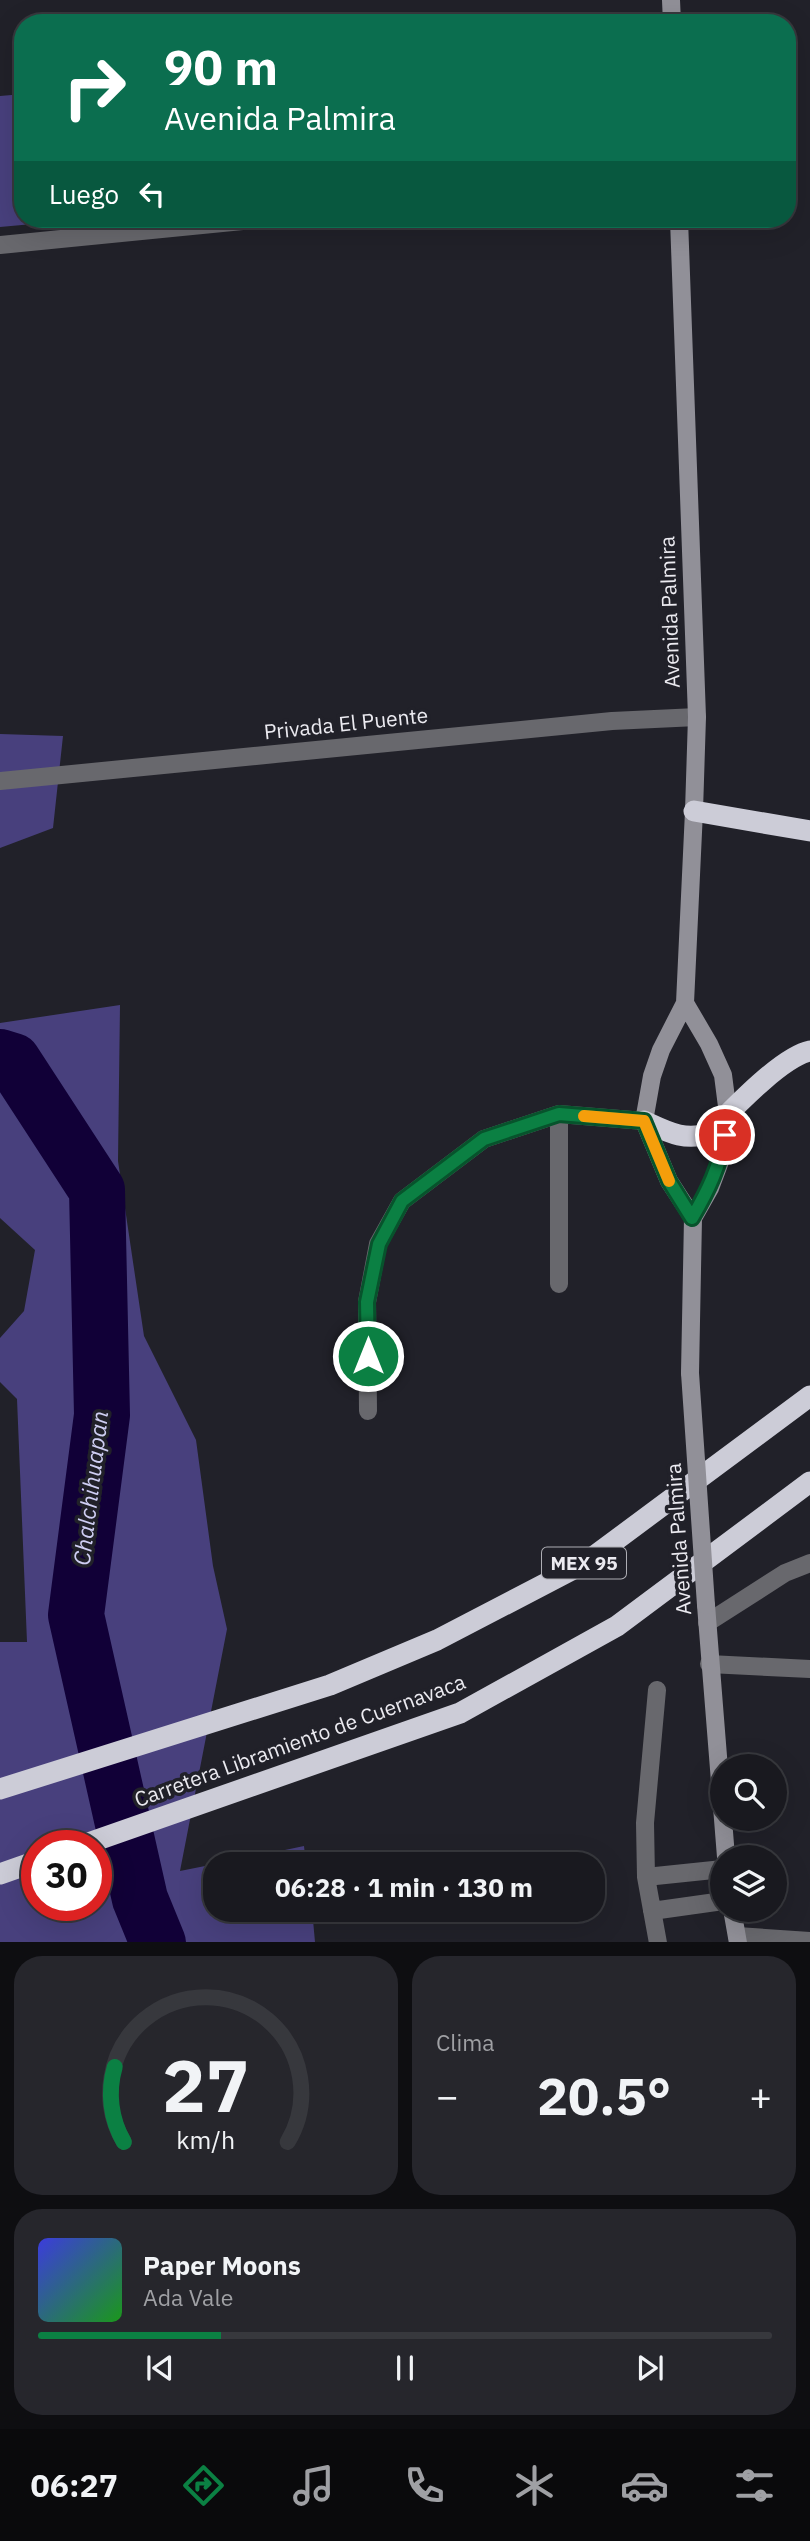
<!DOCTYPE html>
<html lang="es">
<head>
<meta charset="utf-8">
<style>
  body { margin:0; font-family:"IBM Plex Sans",sans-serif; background:#26262c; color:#f1f3f6; height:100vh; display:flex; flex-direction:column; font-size:26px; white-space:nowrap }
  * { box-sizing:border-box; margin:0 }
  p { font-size:23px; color:#9fa0a4 }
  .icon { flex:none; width:38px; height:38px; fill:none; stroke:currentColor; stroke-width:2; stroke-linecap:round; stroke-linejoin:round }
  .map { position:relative; height:1942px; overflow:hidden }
  .sheet { display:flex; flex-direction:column; gap:14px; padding:14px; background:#0e0e11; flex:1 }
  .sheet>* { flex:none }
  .top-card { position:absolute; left:14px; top:14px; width:782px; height:214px; border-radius:28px; box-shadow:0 7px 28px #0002,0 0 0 2px #37383d; background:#0b6e4f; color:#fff; overflow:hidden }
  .buttons { position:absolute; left:710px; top:1754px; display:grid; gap:14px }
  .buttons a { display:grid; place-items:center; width:77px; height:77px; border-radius:50%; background:#19191f; box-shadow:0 7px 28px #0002,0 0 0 2px #37383d; font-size:35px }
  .speed { position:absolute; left:21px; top:1830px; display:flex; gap:14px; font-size:35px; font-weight:700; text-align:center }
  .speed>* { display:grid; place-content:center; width:91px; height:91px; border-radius:50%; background:#19191f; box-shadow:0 7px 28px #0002,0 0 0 2px #37383d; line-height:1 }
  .speed .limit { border:10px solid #d22; background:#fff; color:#111 }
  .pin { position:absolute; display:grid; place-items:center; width:60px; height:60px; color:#fff; margin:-30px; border:4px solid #fff; border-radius:50%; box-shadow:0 2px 7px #0007 }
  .me { position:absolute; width:77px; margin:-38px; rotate:0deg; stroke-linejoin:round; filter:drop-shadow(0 0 5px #0008) }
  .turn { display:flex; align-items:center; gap:24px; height:147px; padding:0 35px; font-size:32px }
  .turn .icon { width:91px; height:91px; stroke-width:2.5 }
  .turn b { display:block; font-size:49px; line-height:60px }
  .then { display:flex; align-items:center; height:66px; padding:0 35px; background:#0003; gap:14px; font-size:26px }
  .big { font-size:52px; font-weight:800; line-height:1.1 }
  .sheet .widget { flex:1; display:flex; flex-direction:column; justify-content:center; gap:10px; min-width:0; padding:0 24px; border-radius:28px; background:#26262c }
  .sheet .dial { align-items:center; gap:0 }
  .dial svg { height:182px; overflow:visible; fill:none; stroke:#37383d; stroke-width:7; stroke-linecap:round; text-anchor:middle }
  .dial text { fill:#f1f3f6; stroke:none }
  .song { display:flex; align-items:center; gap:21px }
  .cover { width:84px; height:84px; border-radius:10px; background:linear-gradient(135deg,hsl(240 70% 55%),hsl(120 70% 35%)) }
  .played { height:7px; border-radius:4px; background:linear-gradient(90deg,#0b8043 25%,#37383d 25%) }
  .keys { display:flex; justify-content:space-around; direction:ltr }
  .heat { display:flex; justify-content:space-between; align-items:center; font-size:38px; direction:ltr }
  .sheet .tiles { flex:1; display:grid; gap:14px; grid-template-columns:1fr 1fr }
  .widget:last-child { grid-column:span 2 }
  .trip { position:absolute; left:203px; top:1852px; width:402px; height:70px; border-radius:28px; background:#19191f; box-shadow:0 7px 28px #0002,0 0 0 2px #37383d; font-weight:800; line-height:70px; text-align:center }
  .menu { display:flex; height:112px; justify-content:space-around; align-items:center; background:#0a0a0c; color:#9fa0a4 }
  .menu .icon { width:49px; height:49px }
  .menu .selected { color:#0b8043 }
  .menu b { font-size:32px; color:#f1f3f6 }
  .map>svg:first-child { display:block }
</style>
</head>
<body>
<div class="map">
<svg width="810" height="1943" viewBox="0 0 810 1943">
  <rect width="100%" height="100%" fill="#212129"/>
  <path fill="#48407d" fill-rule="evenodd" d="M23,94V219H44V223L0,227V96Z
    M0,734L63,736L53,828L0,848Z
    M120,1005L118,1161L144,1336L196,1440L213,1566L227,1629L180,1871L215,1864V1909H312L315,1942H0V1642H27L17,1399L0,1382V1338L24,1311L35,1250L0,1218V1023ZM37,1846H96V1906H37Z
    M304,1846L306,1864H218Z"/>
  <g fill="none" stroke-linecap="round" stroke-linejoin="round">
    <path stroke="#110037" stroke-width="56" d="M0,1057L13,1061L97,1190L102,1415L76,1615L140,1899L158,1943"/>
    <path stroke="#68686d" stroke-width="18" d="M0,245L262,219
      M0,781L612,721L697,717
      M559,1114V1284
      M368,1411L367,1302L378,1244L402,1201L484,1139L559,1114L644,1121
      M707,1623L785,1573L810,1563
      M709,1664L810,1669
      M657,1690L645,1823L646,1877L658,1943
      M646,1877L723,1869
      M652,1911L723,1901
      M737,1936L810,1941"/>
    <path stroke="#919098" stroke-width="18" d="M671,0L672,23
      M679,219L697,717L694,811L685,1003L661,1050L652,1076L644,1121L669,1181L693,1218
      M685,1003L709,1044L723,1075L728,1114L722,1156L710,1188L693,1218L690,1373
      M706,1605L726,1857
      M732,1909L738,1943"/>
    <path stroke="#ccccd7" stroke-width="21" d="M694,811L810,831
      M644,1121C666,1131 685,1142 709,1133C731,1111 781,1057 810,1051
      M0,1789L330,1685L437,1640L585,1563L810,1396
      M80,1846L460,1713L617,1626L810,1482
      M0,1874L37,1861"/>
    <path stroke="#919098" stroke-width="18" d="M690,1373L706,1605"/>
  </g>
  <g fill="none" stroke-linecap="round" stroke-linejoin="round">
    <defs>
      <path id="route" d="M368,1356L367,1302L379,1244L402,1201L484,1139L559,1114L644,1121L669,1181L692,1218C708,1191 720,1166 725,1135"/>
    </defs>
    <use href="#route" stroke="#07532c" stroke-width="18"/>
    <use href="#route" stroke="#0b8043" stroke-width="12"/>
    <path stroke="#f59e0b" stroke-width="12" d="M584,1116L644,1121L669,1181"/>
  </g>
  <g text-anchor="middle" stroke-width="7" stroke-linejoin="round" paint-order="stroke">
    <rect fill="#212129" stroke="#aeaeb4" stroke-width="2" x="542" y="1547.5" width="84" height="31" rx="5"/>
    <g font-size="19" font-weight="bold" fill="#ebeaf0">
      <text x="584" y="1570">MEX 95</text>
    </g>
    <g font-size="21" fill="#ebeaf0" stroke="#212129">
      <text transform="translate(670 612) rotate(-92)" y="7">Avenida Palmira</text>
      <text transform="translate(346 724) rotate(-6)" y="7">Privada El Puente</text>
      <text transform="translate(679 1539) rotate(-94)" y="7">Avenida Palmira</text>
      <text transform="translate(300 1741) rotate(-20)" y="7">Carretera Libramiento de Cuernavaca</text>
    </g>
    <g font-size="23" font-style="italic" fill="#cfcef3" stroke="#212129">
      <text transform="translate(91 1488) rotate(-83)" y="8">Chalchihuapan</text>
    </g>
  </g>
</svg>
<div class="buttons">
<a><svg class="icon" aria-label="search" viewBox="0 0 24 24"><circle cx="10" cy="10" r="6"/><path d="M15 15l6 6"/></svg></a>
<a><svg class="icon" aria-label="layers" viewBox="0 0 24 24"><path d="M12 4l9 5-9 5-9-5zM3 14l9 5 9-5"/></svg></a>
</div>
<div class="speed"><div class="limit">30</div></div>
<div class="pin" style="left:725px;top:1135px;background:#d93025"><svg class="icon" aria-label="arrive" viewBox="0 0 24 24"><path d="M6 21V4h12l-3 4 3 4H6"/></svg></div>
<svg class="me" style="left:368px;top:1356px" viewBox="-20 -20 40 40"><circle r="17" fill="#0b8043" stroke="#fff" stroke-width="3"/><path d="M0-11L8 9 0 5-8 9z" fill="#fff"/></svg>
<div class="trip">06:28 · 1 min · 130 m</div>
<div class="top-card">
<div class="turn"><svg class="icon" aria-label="right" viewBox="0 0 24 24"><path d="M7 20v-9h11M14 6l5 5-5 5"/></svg><div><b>90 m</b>Avenida Palmira</div></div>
<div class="then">Luego<svg class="icon" aria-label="left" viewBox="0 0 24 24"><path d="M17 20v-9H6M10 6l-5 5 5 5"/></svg></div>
</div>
</div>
<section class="sheet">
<div class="tiles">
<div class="widget dial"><svg viewBox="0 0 100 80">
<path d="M14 69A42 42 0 1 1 86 69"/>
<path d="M14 69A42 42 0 0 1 10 36" stroke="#0b8043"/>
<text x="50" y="56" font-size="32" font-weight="700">27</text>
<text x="50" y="72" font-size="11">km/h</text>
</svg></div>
<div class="widget"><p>Clima</p>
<div class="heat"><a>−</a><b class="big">20.5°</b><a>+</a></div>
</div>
<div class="widget">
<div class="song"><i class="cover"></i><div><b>Paper Moons</b><p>Ada Vale</p></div></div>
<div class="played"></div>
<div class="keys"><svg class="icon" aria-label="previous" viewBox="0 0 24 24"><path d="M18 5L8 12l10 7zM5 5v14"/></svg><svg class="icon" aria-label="pause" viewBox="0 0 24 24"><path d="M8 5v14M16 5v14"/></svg><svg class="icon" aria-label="next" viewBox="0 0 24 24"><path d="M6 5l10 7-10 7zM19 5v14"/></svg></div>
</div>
</div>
</section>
<nav class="menu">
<b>06:27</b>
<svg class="icon selected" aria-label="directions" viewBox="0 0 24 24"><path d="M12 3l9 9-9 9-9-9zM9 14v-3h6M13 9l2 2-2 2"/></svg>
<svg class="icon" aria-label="music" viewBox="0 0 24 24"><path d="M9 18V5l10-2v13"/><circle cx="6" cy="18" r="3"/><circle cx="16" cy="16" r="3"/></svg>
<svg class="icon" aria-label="phone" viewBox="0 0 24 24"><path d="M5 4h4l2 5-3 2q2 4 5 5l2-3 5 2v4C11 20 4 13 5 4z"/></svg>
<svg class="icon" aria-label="climate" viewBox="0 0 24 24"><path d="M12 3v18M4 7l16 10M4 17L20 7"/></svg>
<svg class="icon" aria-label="car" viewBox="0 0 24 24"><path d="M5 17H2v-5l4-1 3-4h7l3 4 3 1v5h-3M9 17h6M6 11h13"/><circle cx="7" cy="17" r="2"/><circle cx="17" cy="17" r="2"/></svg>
<svg class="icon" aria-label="filters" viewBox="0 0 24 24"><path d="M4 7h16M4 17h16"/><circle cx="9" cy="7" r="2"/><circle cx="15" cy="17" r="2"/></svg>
</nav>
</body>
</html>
